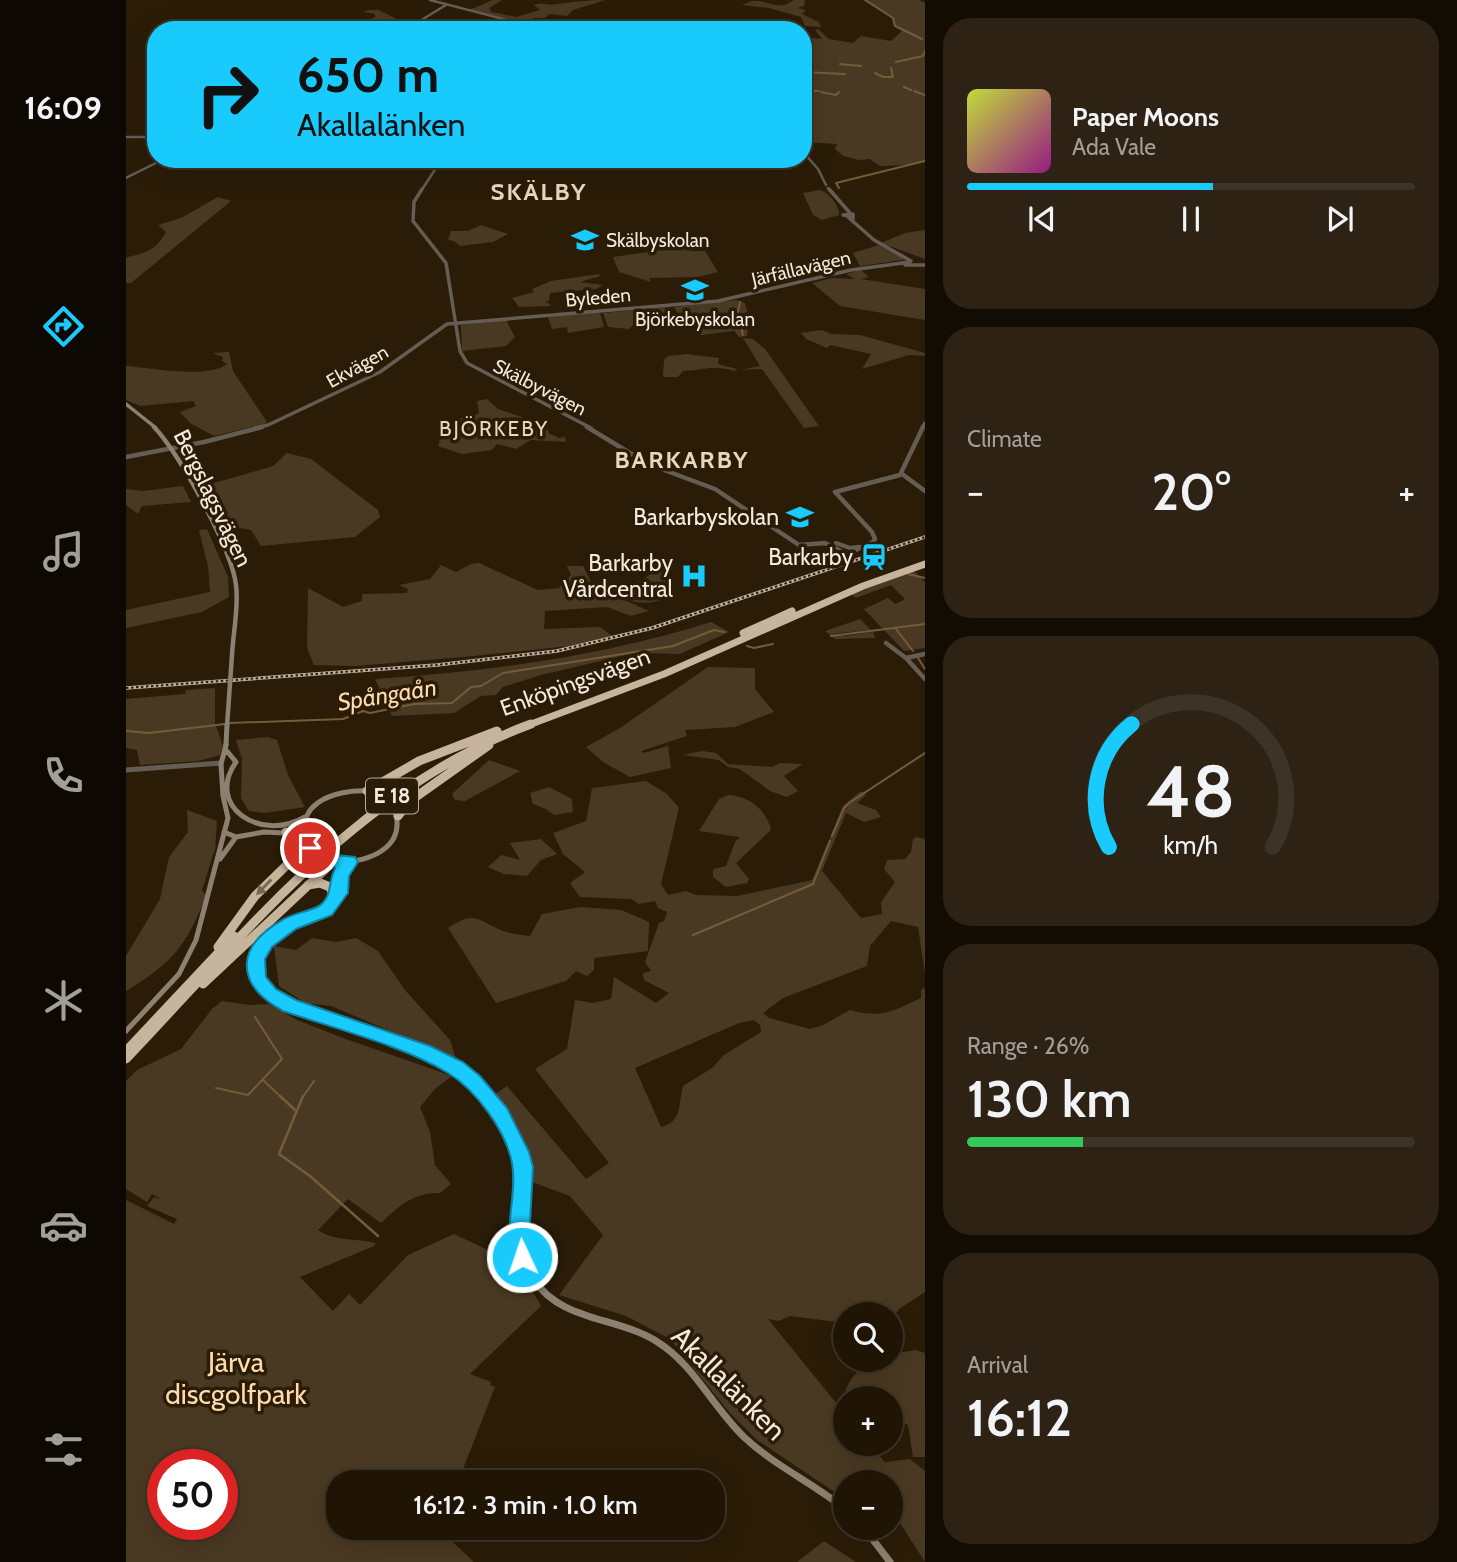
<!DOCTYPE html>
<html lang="en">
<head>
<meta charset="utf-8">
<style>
  body { margin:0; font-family:Cabin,sans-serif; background:#2d2213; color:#f1f3f6; height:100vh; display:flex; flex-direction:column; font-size:26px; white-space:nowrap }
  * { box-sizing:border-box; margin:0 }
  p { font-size:23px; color:#a29f9a }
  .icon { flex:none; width:38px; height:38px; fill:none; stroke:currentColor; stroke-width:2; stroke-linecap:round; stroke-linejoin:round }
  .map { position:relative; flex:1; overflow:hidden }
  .panel { display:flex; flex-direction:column; gap:18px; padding:18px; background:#120c03; width:532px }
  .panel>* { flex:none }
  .hud { position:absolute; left:21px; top:21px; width:665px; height:147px; border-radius:28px; box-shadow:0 7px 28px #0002,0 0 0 2px #3d3427; background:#19cafc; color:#111; overflow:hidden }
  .tools { position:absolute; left:707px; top:1302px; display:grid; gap:14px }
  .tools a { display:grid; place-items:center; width:70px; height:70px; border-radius:50%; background:#201505; box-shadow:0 7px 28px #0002,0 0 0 2px #3d3427; font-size:35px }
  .speed { position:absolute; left:21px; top:1449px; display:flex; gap:14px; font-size:35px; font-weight:700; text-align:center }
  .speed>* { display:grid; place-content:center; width:91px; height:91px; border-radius:50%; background:#201505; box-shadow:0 7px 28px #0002,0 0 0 2px #3d3427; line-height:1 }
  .speed .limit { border:10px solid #d22; background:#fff; color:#111 }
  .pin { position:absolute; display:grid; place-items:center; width:60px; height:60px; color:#fff; margin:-30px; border:4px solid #fff; border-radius:50%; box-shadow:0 2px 7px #0007 }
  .me { position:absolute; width:77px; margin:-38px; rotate:357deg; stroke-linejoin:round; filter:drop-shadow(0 0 5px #0008) }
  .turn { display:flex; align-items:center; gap:24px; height:147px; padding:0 35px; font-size:32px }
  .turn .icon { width:91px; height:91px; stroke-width:2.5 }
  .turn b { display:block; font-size:49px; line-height:60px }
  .big { font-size:52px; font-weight:600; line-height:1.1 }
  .panel .tile { flex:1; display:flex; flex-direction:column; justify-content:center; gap:10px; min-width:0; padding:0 24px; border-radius:28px; background:#2d2213 }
  .panel .dial { align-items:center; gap:0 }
  .dial svg { height:182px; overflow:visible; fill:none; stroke:#3d3427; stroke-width:7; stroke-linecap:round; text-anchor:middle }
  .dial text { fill:#f1f3f6; stroke:none }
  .song { display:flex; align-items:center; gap:21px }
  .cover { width:84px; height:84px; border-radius:10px; background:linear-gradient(135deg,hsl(70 70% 55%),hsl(310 70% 35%)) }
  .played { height:7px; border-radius:4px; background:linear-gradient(90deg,#19cafc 55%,#3d3427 55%) }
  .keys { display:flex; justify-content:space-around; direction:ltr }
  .heat { display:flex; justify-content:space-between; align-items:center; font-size:38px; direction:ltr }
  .charge { height:10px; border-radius:5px; background:linear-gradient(90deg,#34c759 26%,#3d3427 0) }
  .trip { position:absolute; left:200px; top:1470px; width:399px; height:70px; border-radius:28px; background:#201505; box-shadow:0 7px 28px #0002,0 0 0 2px #3d3427; font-weight:600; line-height:70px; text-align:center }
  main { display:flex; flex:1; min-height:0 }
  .tab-bar { display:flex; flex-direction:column; width:126px; justify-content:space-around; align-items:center; background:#0d0802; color:#a29f9a }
  .tab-bar .icon { width:49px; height:49px }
  .tab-bar .current { color:#19cafc }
  .tab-bar b { font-size:32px; color:#f1f3f6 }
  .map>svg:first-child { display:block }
</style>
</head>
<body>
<main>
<nav class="tab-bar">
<b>16:09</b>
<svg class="icon current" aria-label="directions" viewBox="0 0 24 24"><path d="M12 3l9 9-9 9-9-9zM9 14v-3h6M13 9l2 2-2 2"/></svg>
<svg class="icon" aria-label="music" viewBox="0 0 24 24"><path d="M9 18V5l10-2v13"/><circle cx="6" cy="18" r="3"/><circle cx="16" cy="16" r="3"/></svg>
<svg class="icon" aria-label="phone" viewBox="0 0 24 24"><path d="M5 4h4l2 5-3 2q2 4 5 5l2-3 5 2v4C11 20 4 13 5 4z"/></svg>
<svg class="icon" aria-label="climate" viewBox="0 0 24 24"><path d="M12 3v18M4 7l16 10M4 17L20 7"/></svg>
<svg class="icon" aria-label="car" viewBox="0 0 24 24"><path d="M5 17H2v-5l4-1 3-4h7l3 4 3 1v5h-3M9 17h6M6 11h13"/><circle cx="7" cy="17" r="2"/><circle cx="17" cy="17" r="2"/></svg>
<svg class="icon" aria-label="filters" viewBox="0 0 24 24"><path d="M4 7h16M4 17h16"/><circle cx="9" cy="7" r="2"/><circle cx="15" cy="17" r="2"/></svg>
</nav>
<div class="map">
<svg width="799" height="1562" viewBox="0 0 799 1562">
  <rect width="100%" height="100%" fill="#2a1c07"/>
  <path fill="#4a3922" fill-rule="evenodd" d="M367,0H376L363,8L366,12L390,17L414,10L408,5C416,2 423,6 431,4C448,2 462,0 479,0L447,10L441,16L423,14L419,18H408L404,22L429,26L422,28L343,10Z
    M668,0H679L678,6L672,8L680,10L676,14L693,22L695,27L679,26L675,17L643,8L616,5C620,4 623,1 627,1C643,0 651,12 668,0Z
    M738,0H793L799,3V161L782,165L754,166L744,159L733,160L717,156L709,149L711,144L677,142V37L696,39L689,30L692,29L703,39L727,43L735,36L765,41L777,30L768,26L766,18Z
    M243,10H252L275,21L273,24L257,30H219L220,27L216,26L221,20H242L249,17V14L237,12Z
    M694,190C703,192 714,207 713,215L696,220L687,215L677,193Z
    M92,197L105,201L5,283H0V258C19,252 29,252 40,232L32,225L55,218Z
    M355,225L382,234L367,242L334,246L328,241L322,240L325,231H342Z
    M799,230V259L755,243L779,233Z
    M753,245L778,258L777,260L734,266L727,253Z
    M557,247L566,251H579L592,272L572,277L523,278L525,282L493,272L487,257Z
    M735,270L743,277L735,279L799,289V320L714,306L686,283L706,278L729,279L720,274Z
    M473,274L474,276L454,282L477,285L470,289L424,293L423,301L419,302L424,304V306L393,307L386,298L408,292L406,289L425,281Z
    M610,300L619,303L623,318L621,336L613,337L608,331L575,335L556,321L548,307Z
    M544,307L550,318L513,319L503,329L482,327L477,313Z
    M471,312L474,313L478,327L442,333L441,327L426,329L422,317Z
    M380,320L389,337L380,346L336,351L335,325Z
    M696,330L705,334L734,335L799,353V356L783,355L736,369L745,354L704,345L701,348L680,339L675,333Z
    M617,338L627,339L639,349L693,426L678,428L636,369L614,370L634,366Z
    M103,352L107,371L141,422L138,424L88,436L64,423L54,412L70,406L67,401L14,406L0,400V366C25,368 82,379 101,364L96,361L97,357L86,353Z
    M561,354L593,358L592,364L611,369L609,371C587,365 579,370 557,371L552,377H537L538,360L542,356Z
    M361,399L372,409L408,421L423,431L422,433L433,438L439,437L440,442L405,440L390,449L371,444L366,450L336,454L312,446C320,419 328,420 353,414L351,401Z
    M161,453L185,459L252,510L254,517L229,537L135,546L125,530L98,525L74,487L147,466Z
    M57,486L65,502L16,506L12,514L0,505V489L17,491Z
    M81,529L102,577L103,597L76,612L0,628V610L84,592L82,566L73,530Z
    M353,563L412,590L433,588L445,575L441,566H457L467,586L523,611L505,616L481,607L419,611L418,629L474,627L486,636L443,646L338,657L230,666L188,665L181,648L182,588L217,607L236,601V594L281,593L282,589L273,585L304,579L315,565L330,572L345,564Z
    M787,570L799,582V648L778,651L738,609L762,598L769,604L778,600V598L765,585L730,598L725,594Z
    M538,571L551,596C522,604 507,609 481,586L516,581L524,574Z
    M734,619L745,630L704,634L719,636L747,632L749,638L709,639L699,631Z
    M585,622L603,632L554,654L508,653L415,675L377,687L370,695L355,696L328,713L266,716L249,679C362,672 477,656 585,622Z
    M582,667L629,668V689L648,712L609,727L559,730L561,736L515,751L518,753L542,746L545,768L504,777L477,762L460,747L494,728Z
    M89,688V723L97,746L94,755L72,761L14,765L11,750L0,748V699L59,694L60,690Z
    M142,737L151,740L162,775L179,807L139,813L123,811L115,798L116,759L110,740Z
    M576,751L590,753L602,764L646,767L654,763L677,764L658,776L672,791L661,797L644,791L614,769L602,767L593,760L557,755Z
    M363,760L394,771L339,801L329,800L326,794Z
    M520,781L541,794L553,808L535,884L542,895L560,891L570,895L611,896L686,880L717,806L735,791L740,795L731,803L750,810L755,817L738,822L720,813L696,871L735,918L756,914L755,902L769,882L758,869L761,860L779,859L785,852L787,839L790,837L799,839V974L792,927L765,921L744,946L741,966L657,998L637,1013L643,1018L684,1029L697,1025L724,1010C755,1019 768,1011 795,998V990L799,988V1292L773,1309L769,1315L719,1314V1323L664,1316L653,1321L642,1319L719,1414V1444H743L759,1462L784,1459L799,1471V1562L772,1520L765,1522V1482H719V1491H707L631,1440L603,1412L544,1339L500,1316L433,1295L477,1235L444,1196L403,1181C402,1142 390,1125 369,1094L381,1086L460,1179L483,1163L409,1069L441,1049L449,1000L467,1003L485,999L488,977L530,1003L543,993L518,980L517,973L525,971L519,962L533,923L538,921L541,912L532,908L529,901L513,904L505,899L454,897L444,883L459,872L437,854L427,833L460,821L466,788ZM628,1020L634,1025L635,1032L598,1055L586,1068L557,1086C552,1103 557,1122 535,1127L509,1068L613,1023Z
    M423,787L446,799L447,812L428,815L420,809L407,804L404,793Z
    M602,795C623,796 640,809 645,830L610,863L623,879L621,883L600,887L587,877V869L600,866L609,842L614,837L573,831L593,799Z
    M61,810L91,821L89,849L76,890L80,896C60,947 46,963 0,991V956L34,899L43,857L62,832Z
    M415,839L431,854L415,860L401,876L378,874L362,867L375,855L394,860L384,843Z
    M454,907L495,910L523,922L522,951L468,958V970L461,976L450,971L440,981L370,1003L322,928C350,910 350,920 375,930C384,934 395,935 404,936L416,914Z
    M186,938L210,942L230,938L252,951L279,990L324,1040L330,1059L205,1006L179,1003L153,986L148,946L170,950Z
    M96,1001L123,1005L143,1004L171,1020L217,1038L326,1076L310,1088L294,1107L304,1132L309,1165L325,1184L314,1193C288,1192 273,1206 255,1223L222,1199L192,1230C209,1242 231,1238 250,1243L248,1246L174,1277L207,1311L223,1294L234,1305L282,1255L328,1234L383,1260L395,1271L415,1306L344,1374L365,1382L364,1385L369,1387L332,1482H212V1528H315L314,1530L348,1562H0V1200L48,1224L51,1219L21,1206L28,1197L36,1199L26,1194L21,1202L0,1189V1081L11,1070L55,1049L86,1009ZM37,1465H96V1524H37Z
    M790,1350L799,1353V1457H787L782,1425L765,1416V1398L719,1399C718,1383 732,1371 743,1360H765V1354Z
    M698,1541L730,1562H671Z"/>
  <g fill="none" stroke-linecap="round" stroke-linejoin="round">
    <path stroke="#745c39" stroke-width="2" d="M739,0L767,18L769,26L796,39
      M770,62L797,56L799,51
      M714,64L735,66
      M677,72L719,74
      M749,73L757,77
      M758,77H767L765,68
      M778,87L785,90
      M677,91H693
      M788,91L799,95
      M695,92L710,95L713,92
      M713,188L710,183L799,161
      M614,302L612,311L617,335
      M782,574L799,578
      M770,629L787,651
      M705,636L799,624
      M621,646L628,648L647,644
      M792,658L799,669
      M104,723L217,719L237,711L244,713L288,704L326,703L345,687L355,686L377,673L547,646L588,630L598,632
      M0,731L23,733L99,724
      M706,836L718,808L723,803L799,753
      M567,935L687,884L704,841
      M137,1080L156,1098
      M90,1088L122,1095L156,1059L129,1017
      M176,1098L188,1081"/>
    <path stroke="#745c39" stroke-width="2.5" d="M154,1096L169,1110
      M177,1096L153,1154L184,1176L252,1236"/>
    <path stroke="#655d53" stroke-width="2.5" d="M304,0L420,30
      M416,28L431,30
      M279,30L320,5
      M0,137H30
      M677,152L692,169L700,185
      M0,178L38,159
      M702,188L704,191
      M295,191L316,159"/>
    <path stroke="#655d53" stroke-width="3.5" d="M296,189L288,202L287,221L320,263L334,351L341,363L465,428
      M703,189L724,213
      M727,214V217L717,215Z
      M722,217L748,240L785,261
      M727,217V222
      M779,265H799
      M129,428L142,425L254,372L321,324L592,301L725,270L784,262
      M796,428L799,423"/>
    <path stroke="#655d53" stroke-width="4.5" d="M461,427L522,464L589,489L673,545
      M0,457L78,442L136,427
      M776,474L799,491
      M710,543L724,548L734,547
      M673,545L699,543L721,554L747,542L749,539L746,532L709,492L774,475L797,427
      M760,643L780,658L799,679
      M780,658L799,654"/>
    <path stroke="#655d53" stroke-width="5" d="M0,770L95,763"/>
    <path stroke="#8c8071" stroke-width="3.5" d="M0,404L30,428"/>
    <path stroke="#8c8071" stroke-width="4.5" d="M28,427C53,452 106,550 110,585C113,607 107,633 106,655"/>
    <path stroke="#8c8071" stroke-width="5" d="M100,750L110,762C79,806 134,843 179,817
      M98,832L110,837L138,832L177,834
      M184,848C163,805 207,789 243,791
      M94,859L110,837
      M207,862C243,863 284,848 267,805
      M223,862C212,875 216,894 204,905C185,925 146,923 132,949C100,1006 263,1038 296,1051C322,1062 342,1077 361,1098
      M0,1031L53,974L70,940L102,818L97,796L95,764L100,745"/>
    <path stroke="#8c8071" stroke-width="7" d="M359,1096C380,1120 396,1149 397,1182C399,1216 388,1249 408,1280C435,1321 491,1317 530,1341C568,1364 587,1408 619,1438C649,1466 687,1483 719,1509
      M738,1528L764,1562"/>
    <path stroke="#c7b49c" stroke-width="7" d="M617,633L666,611
      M400,726L538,674L737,586L799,564"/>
    <path stroke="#c7b49c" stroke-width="9" d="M241,791L293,761L371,731
      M272,816L284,801L363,745
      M160,832L171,842L169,852
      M182,885L194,883L204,887L209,900
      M92,947L129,896L167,859L178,837
      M77,984L207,862
      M0,1051L108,936
      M0,1059C122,931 234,787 405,724"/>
    <defs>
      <path id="rail" d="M0,688L311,665L431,651L526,628L799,537"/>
    </defs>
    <use href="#rail" stroke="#bcb1a2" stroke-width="3.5"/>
    <use href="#rail" stroke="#2a1c07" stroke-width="2" stroke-dasharray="2.5" stroke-linecap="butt"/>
    <path stroke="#8c8071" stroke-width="4.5" d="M101,726L106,655"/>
    <path stroke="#8c8071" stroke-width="5" d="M100,745L101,724
      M249,793L267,805
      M184,848L207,862"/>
  </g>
  <defs><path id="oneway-solid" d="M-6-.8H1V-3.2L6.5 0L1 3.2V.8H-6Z" transform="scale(1.75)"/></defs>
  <use fill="#786852" href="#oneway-solid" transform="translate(138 887) rotate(134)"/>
  <path fill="#19cafc" stroke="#1083a4" stroke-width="2" d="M184,842L210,855L229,857L232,862L223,876L222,893L206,915L170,929L146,947L139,959L140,977L150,989L170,1000L304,1046L337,1062L354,1076L381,1108L403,1152L407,1167L403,1242L406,1257L403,1264L396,1267L389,1264C375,1232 392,1197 386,1163C380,1131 350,1090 322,1073C278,1046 207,1028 157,1011C108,984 109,946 158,919C168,913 182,912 193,906C207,896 202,881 209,868L178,852L176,848Z"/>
  <defs>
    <symbol id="school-bare" viewBox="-9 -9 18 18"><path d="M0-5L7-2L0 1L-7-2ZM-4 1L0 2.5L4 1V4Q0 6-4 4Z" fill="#19cafc" stroke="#2a1c07" stroke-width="2.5" paint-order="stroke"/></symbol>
    <symbol id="station-bare" viewBox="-9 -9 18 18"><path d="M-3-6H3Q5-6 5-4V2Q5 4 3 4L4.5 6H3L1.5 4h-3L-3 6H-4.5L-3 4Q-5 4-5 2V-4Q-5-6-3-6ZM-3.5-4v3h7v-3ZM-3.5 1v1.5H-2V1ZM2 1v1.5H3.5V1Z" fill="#19cafc" stroke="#2a1c07" stroke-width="2.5" paint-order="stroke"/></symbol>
    <symbol id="hospital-bare" viewBox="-9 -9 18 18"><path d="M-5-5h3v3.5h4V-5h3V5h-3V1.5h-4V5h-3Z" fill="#19cafc" stroke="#2a1c07" stroke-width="2.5" paint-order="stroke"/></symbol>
  </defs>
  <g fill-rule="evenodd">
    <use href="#school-bare" x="440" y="221" width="38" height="38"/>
    <use href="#school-bare" x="550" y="271" width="38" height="38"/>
    <use href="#school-bare" x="655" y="498" width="38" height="38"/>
    <use href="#station-bare" x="729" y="538" width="38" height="38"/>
    <use href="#hospital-bare" x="549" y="557" width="38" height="38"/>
  </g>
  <g text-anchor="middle" stroke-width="7" stroke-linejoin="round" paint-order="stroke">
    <g font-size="19" fill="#f4eade" stroke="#2a1c07" text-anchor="start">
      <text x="480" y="247">Skälbyskolan</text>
      <text x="569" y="326" text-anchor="middle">Björkebyskolan</text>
    </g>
    <g font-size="19" fill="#f4eade" stroke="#2a1c07">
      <text transform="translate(675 268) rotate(-13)" y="7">Järfällavägen</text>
      <text transform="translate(472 297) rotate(-5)" y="7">Byleden</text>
      <text transform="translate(231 366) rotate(-29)" y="7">Ekvägen</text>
      <text transform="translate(414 387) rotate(27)" y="7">Skälbyvägen</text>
    </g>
    <g font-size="21" letter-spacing="2" fill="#ead6bd" stroke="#2a1c07">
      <text x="368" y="436">BJÖRKEBY</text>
    </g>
    <rect fill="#2a1c07" stroke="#b7ac9e" stroke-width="2" x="240" y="778.5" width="52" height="35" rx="5"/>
    <g font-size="21" font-weight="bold" fill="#f4eade">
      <text x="266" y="803">E 18</text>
    </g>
    <g font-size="23" fill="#f4eade" stroke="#2a1c07">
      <text transform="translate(87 498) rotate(64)" y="8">Bergslagsvägen</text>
      <text transform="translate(449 682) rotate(-20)" y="8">Enköpingsvägen</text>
    </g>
    <g font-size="23" fill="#f4eade" stroke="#2a1c07" text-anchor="end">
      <text x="653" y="525">Barkarbyskolan</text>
      <text x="727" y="565">Barkarby</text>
      <text x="547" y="571">Barkarby<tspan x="547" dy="26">Vårdcentral</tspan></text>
    </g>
    <g font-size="24" font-weight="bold" letter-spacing="2" fill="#ead6bd" stroke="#2a1c07">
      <text x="413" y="200">SKÄLBY</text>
      <text x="556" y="468">BARKARBY</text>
    </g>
    <g font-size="24" font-style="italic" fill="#ffdcad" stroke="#2a1c07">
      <text transform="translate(261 695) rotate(-9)" y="8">Spångaån</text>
    </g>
    <g font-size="28" fill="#fedbac" stroke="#2a1c07">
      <text x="110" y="1372">Järva<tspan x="110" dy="32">discgolfpark</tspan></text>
    </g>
    <g font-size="28" fill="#f4eade" stroke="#2a1c07">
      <text transform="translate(603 1383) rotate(45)" y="10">Akallalänken</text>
    </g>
  </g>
</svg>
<div class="tools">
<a><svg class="icon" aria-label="search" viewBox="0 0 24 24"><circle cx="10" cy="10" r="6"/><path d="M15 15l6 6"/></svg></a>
<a>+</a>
<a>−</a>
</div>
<div class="speed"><div class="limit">50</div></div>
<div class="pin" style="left:184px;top:848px;background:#d93025"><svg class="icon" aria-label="arrive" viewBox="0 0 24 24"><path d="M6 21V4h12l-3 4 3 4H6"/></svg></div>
<svg class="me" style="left:396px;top:1257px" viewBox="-20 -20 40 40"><circle r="17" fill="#19cafc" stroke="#fff" stroke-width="3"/><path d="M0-11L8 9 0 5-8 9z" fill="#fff"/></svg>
<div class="trip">16:12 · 3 min · 1.0 km</div>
<div class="hud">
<div class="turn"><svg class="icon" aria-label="right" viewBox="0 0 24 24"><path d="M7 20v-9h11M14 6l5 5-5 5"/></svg><div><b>650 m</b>Akallalänken</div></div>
</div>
</div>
<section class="panel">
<div class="tile">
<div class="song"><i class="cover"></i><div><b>Paper Moons</b><p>Ada Vale</p></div></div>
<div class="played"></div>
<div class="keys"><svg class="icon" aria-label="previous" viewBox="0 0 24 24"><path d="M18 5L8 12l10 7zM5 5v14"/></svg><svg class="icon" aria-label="pause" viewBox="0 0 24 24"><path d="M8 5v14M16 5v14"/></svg><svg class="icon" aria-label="next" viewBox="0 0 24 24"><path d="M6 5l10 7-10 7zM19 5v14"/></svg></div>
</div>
<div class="tile"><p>Climate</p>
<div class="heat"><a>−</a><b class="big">20°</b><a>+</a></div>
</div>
<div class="tile dial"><svg viewBox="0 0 100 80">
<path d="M14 69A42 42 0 1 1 86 69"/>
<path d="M14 69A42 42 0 0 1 24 15" stroke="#19cafc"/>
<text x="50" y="56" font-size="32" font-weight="700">48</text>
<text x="50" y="72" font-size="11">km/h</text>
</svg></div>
<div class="tile"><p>Range · 26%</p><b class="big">130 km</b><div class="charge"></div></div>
<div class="tile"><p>Arrival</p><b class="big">16:12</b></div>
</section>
</main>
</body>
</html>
